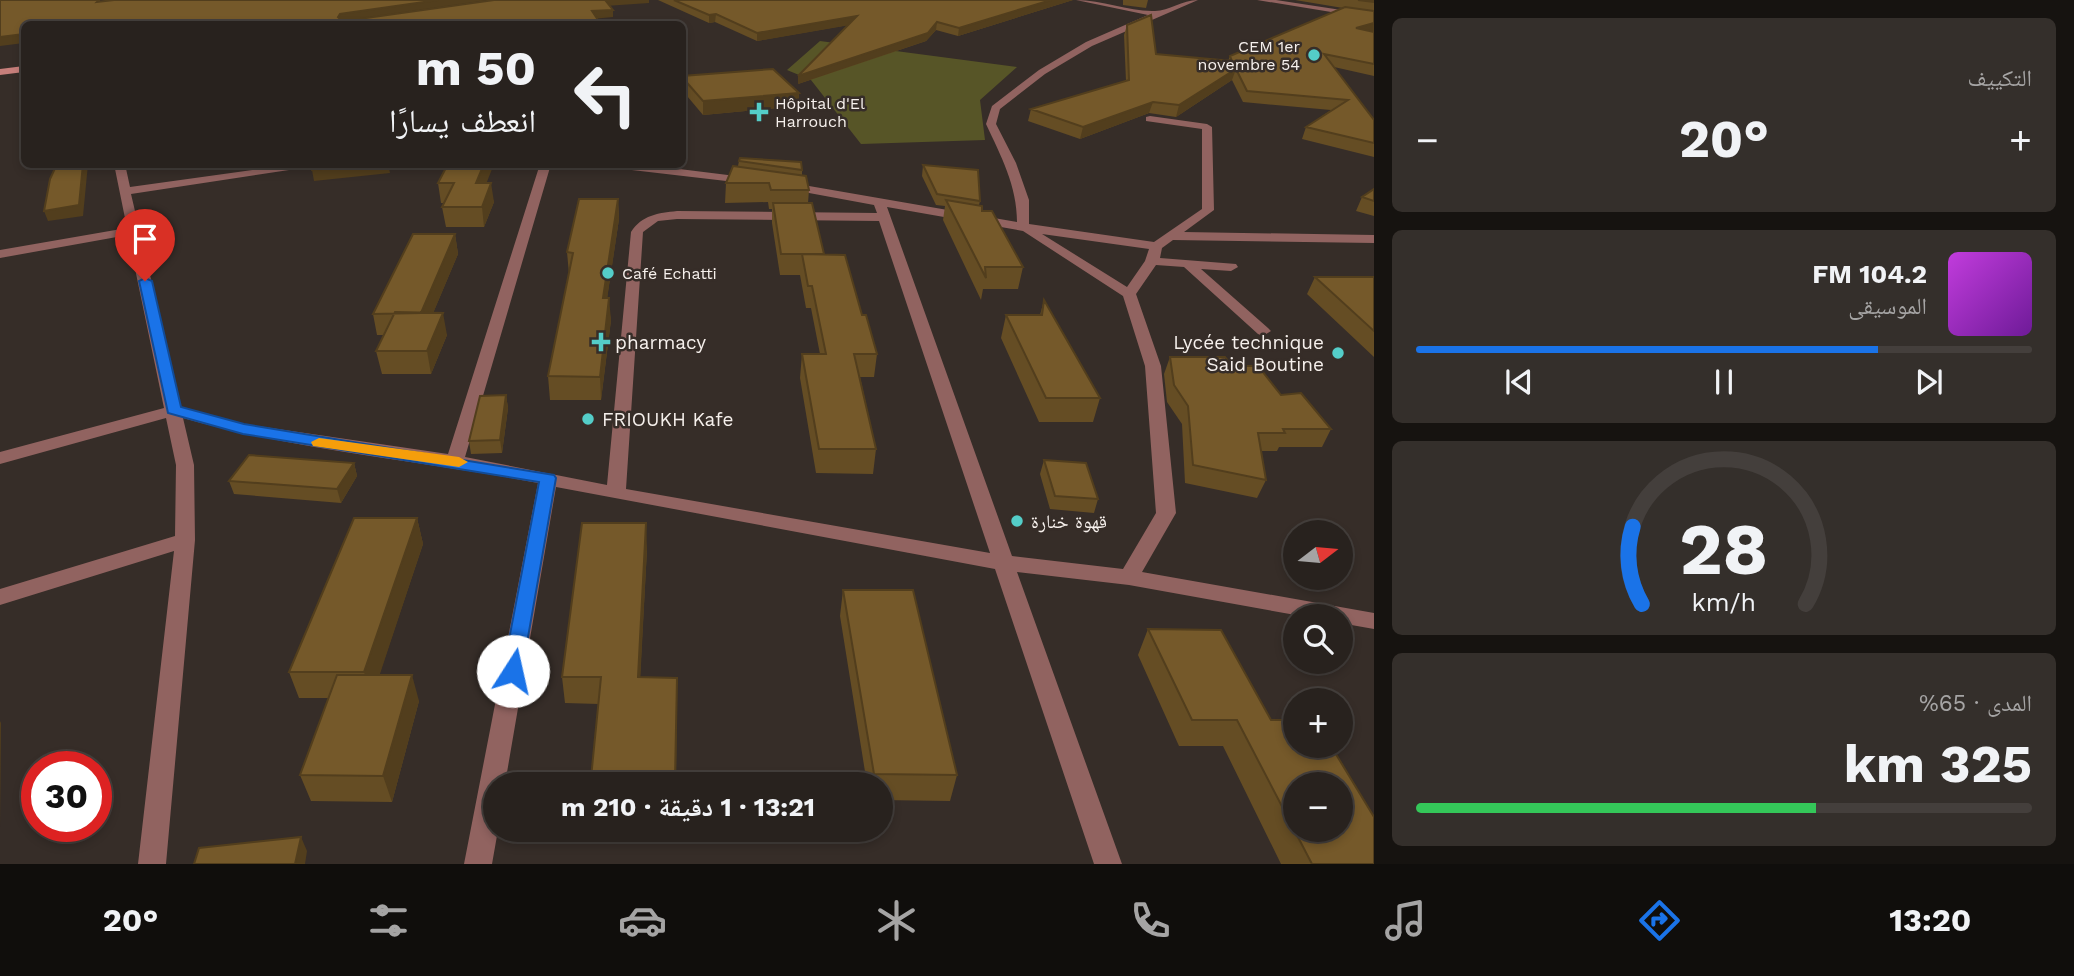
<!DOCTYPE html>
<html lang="ar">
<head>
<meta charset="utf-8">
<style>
  body { margin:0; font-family:"Work Sans","Noto Naskh Arabic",sans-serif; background:#342f2b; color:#f1f3f6; direction:rtl; height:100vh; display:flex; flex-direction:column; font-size:26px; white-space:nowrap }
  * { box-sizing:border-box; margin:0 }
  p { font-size:23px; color:#a5a4a4 }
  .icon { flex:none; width:38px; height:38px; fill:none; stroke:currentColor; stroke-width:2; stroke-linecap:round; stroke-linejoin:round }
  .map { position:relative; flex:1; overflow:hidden; direction:ltr }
  .side { display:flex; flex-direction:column; gap:18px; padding:18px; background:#161310; width:700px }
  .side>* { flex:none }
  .guide { position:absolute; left:21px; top:21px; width:665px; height:147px; border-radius:10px; box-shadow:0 4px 10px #0003,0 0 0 2px #443f3c; direction:rtl; background:#28221e; color:#f1f3f6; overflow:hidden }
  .needle { width:46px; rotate:74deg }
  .fabs { position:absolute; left:1283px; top:520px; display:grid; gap:14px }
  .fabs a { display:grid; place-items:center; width:70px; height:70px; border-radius:50%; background:#28221e; box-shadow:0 4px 10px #0003,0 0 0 2px #443f3c; font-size:35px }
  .speed { position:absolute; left:21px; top:751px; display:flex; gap:14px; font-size:35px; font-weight:700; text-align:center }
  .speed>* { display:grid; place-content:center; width:91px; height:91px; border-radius:50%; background:#28221e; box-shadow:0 4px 10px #0003,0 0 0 2px #443f3c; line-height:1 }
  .speed .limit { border:10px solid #d22; background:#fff; color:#111 }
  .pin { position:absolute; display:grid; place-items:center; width:60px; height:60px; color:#fff; margin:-72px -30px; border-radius:50% 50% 50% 0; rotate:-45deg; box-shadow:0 0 7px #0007 }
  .pin .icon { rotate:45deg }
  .me { position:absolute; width:77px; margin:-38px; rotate:10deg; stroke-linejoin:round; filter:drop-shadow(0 0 5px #0008) }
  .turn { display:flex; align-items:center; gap:24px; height:147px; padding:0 35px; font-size:32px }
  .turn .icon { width:91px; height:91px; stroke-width:2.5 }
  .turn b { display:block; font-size:49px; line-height:60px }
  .big { font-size:52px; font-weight:700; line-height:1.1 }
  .side .widget { flex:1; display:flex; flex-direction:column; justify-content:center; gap:10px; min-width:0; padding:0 24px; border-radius:10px; background:#342f2b }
  .side .dial { align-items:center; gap:0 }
  .dial svg { height:182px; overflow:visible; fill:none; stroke:#443f3c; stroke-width:7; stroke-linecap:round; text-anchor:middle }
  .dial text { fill:#f1f3f6; stroke:none }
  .song { display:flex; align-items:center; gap:21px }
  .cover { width:84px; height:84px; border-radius:10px; background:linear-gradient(135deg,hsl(290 70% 55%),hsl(280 70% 35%)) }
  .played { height:7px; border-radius:4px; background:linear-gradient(90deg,#1a73e8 75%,#443f3c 75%) }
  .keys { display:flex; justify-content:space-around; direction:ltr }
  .heat { display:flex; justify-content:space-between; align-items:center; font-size:38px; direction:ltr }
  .charge { height:10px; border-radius:5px; background:linear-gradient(90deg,#34c759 65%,#443f3c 0) }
  .trip { position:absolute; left:483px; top:772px; width:410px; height:70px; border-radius:35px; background:#28221e; box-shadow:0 4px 10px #0003,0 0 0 2px #443f3c; font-weight:700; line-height:70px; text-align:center; direction:rtl }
  .menu { display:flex; height:112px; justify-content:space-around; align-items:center; background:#100e0c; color:#a5a4a4 }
  .menu .icon { width:49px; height:49px }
  .menu .current { color:#1a73e8 }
  .menu b { font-size:32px; color:#f1f3f6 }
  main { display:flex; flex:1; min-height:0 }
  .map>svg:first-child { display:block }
</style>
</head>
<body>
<main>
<section class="side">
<div class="widget"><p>التكييف</p>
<div class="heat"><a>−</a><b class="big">20°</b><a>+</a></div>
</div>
<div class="widget">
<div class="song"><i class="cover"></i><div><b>104.2 FM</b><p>الموسيقى</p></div></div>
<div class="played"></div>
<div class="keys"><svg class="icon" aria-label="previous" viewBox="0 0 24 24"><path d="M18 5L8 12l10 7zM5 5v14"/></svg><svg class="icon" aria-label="pause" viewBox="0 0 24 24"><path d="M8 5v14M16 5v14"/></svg><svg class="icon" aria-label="next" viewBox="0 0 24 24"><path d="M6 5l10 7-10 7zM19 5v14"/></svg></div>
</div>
<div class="widget dial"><svg viewBox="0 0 100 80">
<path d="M14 69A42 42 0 1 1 86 69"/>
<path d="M14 69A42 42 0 0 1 10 35" stroke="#1a73e8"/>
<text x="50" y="56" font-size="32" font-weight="700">28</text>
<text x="50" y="72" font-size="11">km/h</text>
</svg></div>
<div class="widget"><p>المدى · 65%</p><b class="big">325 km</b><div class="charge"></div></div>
</section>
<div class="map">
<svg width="1374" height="864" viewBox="0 0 1374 864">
  <rect width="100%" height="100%" fill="#362d28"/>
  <path fill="#575527" d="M820,41L1017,67L980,100L985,140L861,144L811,80L787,70Z"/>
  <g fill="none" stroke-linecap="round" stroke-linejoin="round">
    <path fill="#916360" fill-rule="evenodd" d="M1076,0C1103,0 1130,12 1155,11C1169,11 1182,0 1198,0L1092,46L1045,74L1000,109L996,124L1016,163L1029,200V224L1154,242L1202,209V129L1146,121V117L1150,116L1207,124L1212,127L1214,210L1184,232L1374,235V243L1173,240L1162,248L1160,258L1236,264L1238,267L1231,271L1201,269L1268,328L1271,331L1263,336L1258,334L1184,267L1156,265L1136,294L1161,366L1176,513L1142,572L1374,613V629L1340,623V616H1301L1129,585L1017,572L1122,864H1094L995,569L556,487L505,784H495V830H498L492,864H464L538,483C420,460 299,451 183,418L194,465L195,540L166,864H138L174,551L0,605V589L175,536L176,465L166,418L0,464V452L164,408L128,235L0,258V250L127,228L114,164H125L130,187L296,164H329L131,194L181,407L244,424L448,454L540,164H551L465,457L607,485L631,232C642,215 658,213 677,211L877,213L874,205L782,188V184L786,182L1017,222C1017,186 1001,156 986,124L992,106L1039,70L1086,42L1148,15ZM887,207L1023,231L1123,296L1145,366L1156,513L1123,569L1012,556ZM677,219L879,221L990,553L626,489L643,232L658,221ZM1042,234L1149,249L1145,261L1127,287Z
      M1257,0H1276L1374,15V19Z
      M601,164H639L752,178L758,181L752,184L606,167Z"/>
    <path fill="#c77f7b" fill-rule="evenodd" d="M24,66V72L0,75V69Z"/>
  </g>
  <path fill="#654d24" d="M658,0H1073L958,36L936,30L926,41L798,84L848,25L757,41L715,22L709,23Z
    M1123,0H1148L1146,8L1123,5Z
    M1295,0H1374V76L1334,67L1374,120V157L1302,139L1306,127L1331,110L1243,102L1232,80L1176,117L1149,113L1080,139L1028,121L1031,109L1126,81L1124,35L1127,25L1156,54L1228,61L1230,56L1343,8Z
    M682,76L799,93L798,106L703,115L682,90Z
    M739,161L802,170V175L809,190L808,203L824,254L862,315L877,354L874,377H860L876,449L873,474L816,473L800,378L802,354H820L811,308H806L800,275H780L772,223V209H769L768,202L725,203L726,183L738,166Z
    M923,165L980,201L979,205L982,211L1023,267L1018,289H983L981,300L943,220L945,206L936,205L922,176Z
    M438,183H487L494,202L484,227H446L442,207L444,203H441Z
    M1374,189V216L1356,211L1362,197Z
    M618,199L619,219L607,298L611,320L601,400H550L548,376L569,274L567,252Z
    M455,234L458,254L433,313L447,335L431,374H382L376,351L384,335H377L373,314Z
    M1315,277H1374V357L1307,294Z
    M1044,300L1100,398L1093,422H1039L1001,338L1006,315H1040Z
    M1170,357L1232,366L1281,395L1331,429L1322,447H1279L1277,451H1261L1266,480L1257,498L1185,483L1182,424L1167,402L1164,374Z
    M506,395L508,408L502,453L471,454L469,441Z
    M1044,460L1098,499L1094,513L1050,509L1040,474Z
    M354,463L357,476L341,503L234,494L229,481Z
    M417,518L423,544L379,675L419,701L392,802L311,801L300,775L329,698H299L289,672Z
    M647,549L640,677L677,678L676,784H592L591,778L599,704L565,703L562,677Z
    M843,590L957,775L950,801L880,800V784H867L840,616Z
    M1148,629L1271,720L1374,864H1281L1223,746H1179L1138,655Z"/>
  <path fill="#523e1d" d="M438,0H489L342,21L338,17L340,14Z
    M604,0H649V3L605,6Z
    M1051,0H1073L958,36L959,28Z
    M613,10V17L592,19V11Z
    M716,14L715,22L709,23V15Z
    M857,16L856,24L757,41V33Z
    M937,22L936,30L926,41L798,84V76Z
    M1374,23V32L1356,28Z
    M24,34V43L0,46V37Z
    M1236,69L1232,80L1176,117L1179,105Z
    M799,93L798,106L703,115V101Z
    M1153,102L1149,113L1080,139L1083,127Z
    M83,164H88L83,216L48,221L44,211Z
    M372,164H388L390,173L314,181L312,170Z
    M484,164H494L479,202L476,183Z
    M491,183L494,202L484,227L482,207Z
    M618,199L619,219L604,320L603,298Z
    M455,234L458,254L424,335L420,314Z
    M609,298L611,320L601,400L600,377Z
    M443,313L447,335L431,374L427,351Z
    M506,395L508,408L502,453L500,440Z
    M354,463L357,476L341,503L337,489Z
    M417,518L423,544L372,698L364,672Z
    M646,523L647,549L639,704L638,677Z
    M412,675L419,701L392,802L383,776Z
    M0,721L1,723L0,827Z
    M301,837L307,851L305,864H295Z"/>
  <path fill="#75592a" stroke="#523e1d" stroke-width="2" fill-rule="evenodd" d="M0,0H99L97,2L114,0H438L340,14L338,17L340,19H359L494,0H605L613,10L592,11L600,23L581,24H24V34L0,37Z
    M674,0H1051L959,28L937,22L928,33L798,76L857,16L757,33L716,14L709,15Z
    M1358,0H1374V2Z
    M1345,7L1374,11V23L1356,28L1374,32V64L1324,54L1374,120V143L1306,127L1348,100L1247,91L1236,69L1179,105L1153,102L1083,127L1031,109L1129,80L1127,25L1151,15L1156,54L1232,61L1230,56Z
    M773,69L799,93L703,101L682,77V76Z
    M740,158L801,162L802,170L739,161Z
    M57,164H83L79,205L44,211L50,179Z
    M309,164H372L312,170Z
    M448,164H484L476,183H491L482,207H442L454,183H438Z
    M923,165L978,170L980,201L937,194Z
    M733,166L806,176L809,190H771L769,183H726Z
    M1374,189V201L1362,197Z
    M579,199H618L603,298H609L600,377L548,376L573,253L567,252Z
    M946,200L982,206V211H992L1023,267H985L986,278Z
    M773,203H812L824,254H781Z
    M413,234H455L421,313L373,314Z
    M802,254L845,255L862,315H866L877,354H854L876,449H819L802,354H826L812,286H808Z
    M1315,277H1374V331Z
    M1044,300L1100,398H1046L1006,315H1042Z
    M395,312L443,313L427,351H376Z
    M1170,357H1225L1232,366H1258L1281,395L1301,393L1331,429H1283L1285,433H1258L1266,480L1193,465L1188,406L1174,385Z
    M506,395L500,440L469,441L480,396Z
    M249,455L354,463L337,489L229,481Z
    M1044,460L1086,463L1098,499L1055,496Z
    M354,518H417L364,672H289Z
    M582,523H646L638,677L677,678L675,779L591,778L601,677H562Z
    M843,590H913L957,775L874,774Z
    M1148,629L1221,630L1271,720H1295V746H1331L1374,817V864H1312L1237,720H1192ZM1295,784H1340V830H1295Z
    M337,675H412L383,776L300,775Z
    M301,837L295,864H194L199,848Z"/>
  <path fill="#1a73e8" stroke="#114b97" stroke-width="2" d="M145,278L152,281L181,407L244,424L554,475L556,478L521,677L513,680L506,677L503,671L539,482L243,434L168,413L139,281Z"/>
  <path fill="#f59e0b" d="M319,438L459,457L468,462L459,467L313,446L311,442Z"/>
  <g fill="#54cdc8" stroke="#362d28" stroke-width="2.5">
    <circle cx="1314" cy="55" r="7"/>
    <path d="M755.5 101.5h7v7h7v7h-7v7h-7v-7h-7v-7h7z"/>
    <circle cx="608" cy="273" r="7"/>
    <path d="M597.5 331.5h7v7h7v7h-7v7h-7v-7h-7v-7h7z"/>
    <circle cx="1338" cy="353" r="7"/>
    <circle cx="588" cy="419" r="7"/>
    <circle cx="1017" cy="521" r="7"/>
  </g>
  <g text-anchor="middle" stroke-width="5" stroke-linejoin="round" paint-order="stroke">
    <g font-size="16" fill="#f6f0ec" stroke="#362d28" text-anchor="start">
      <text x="1300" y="52" text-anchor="end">CEM 1er<tspan x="1300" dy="18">novembre 54</tspan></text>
      <text x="775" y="109">Hôpital d'El<tspan x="775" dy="18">Harrouch</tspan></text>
      <text x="622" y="279">Café Echatti</text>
    </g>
    <g font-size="19" fill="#f6f0ec" stroke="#362d28" text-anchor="start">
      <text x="615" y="349">pharmacy</text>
      <text x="1324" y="349" text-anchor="end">Lycée technique<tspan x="1324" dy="22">Said Boutine</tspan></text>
      <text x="602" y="426">FRIOUKH Kafe</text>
      <text x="1031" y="528">قهوة خنارة</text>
    </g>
  </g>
</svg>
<div class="fabs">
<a><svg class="needle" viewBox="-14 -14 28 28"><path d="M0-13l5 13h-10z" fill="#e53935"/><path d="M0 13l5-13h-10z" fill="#a5a4a4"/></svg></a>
<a><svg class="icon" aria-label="search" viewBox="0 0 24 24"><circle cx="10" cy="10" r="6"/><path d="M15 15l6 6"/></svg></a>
<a>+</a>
<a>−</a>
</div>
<div class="speed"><div class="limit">30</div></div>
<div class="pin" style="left:145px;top:281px;background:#d93025"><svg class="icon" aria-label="arrive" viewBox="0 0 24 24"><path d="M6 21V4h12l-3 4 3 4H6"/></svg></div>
<svg class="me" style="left:513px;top:671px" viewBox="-20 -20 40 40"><circle r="19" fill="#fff"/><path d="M0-13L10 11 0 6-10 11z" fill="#1a73e8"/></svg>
<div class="trip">13:21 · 1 دقيقة · 210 m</div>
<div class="guide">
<div class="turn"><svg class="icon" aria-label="left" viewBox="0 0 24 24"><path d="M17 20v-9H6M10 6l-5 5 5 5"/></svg><div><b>50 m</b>انعطف يسارًا</div></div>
</div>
</div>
</main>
<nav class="menu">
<b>13:20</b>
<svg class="icon current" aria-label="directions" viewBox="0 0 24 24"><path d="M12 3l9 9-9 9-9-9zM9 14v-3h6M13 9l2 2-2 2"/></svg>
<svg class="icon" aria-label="music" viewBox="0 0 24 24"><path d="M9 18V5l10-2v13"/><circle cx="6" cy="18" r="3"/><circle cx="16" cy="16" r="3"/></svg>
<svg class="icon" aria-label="phone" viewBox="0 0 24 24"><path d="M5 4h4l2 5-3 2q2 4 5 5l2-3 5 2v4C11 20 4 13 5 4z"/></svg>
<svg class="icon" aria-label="climate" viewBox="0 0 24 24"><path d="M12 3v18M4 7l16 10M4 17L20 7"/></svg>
<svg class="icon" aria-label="car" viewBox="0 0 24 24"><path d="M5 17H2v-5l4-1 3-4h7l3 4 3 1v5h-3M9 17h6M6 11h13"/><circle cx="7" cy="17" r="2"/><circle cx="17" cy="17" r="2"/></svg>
<svg class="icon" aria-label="filters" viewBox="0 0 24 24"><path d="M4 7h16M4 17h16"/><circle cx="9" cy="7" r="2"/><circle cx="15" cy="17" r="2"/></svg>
<b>20°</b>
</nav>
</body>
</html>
